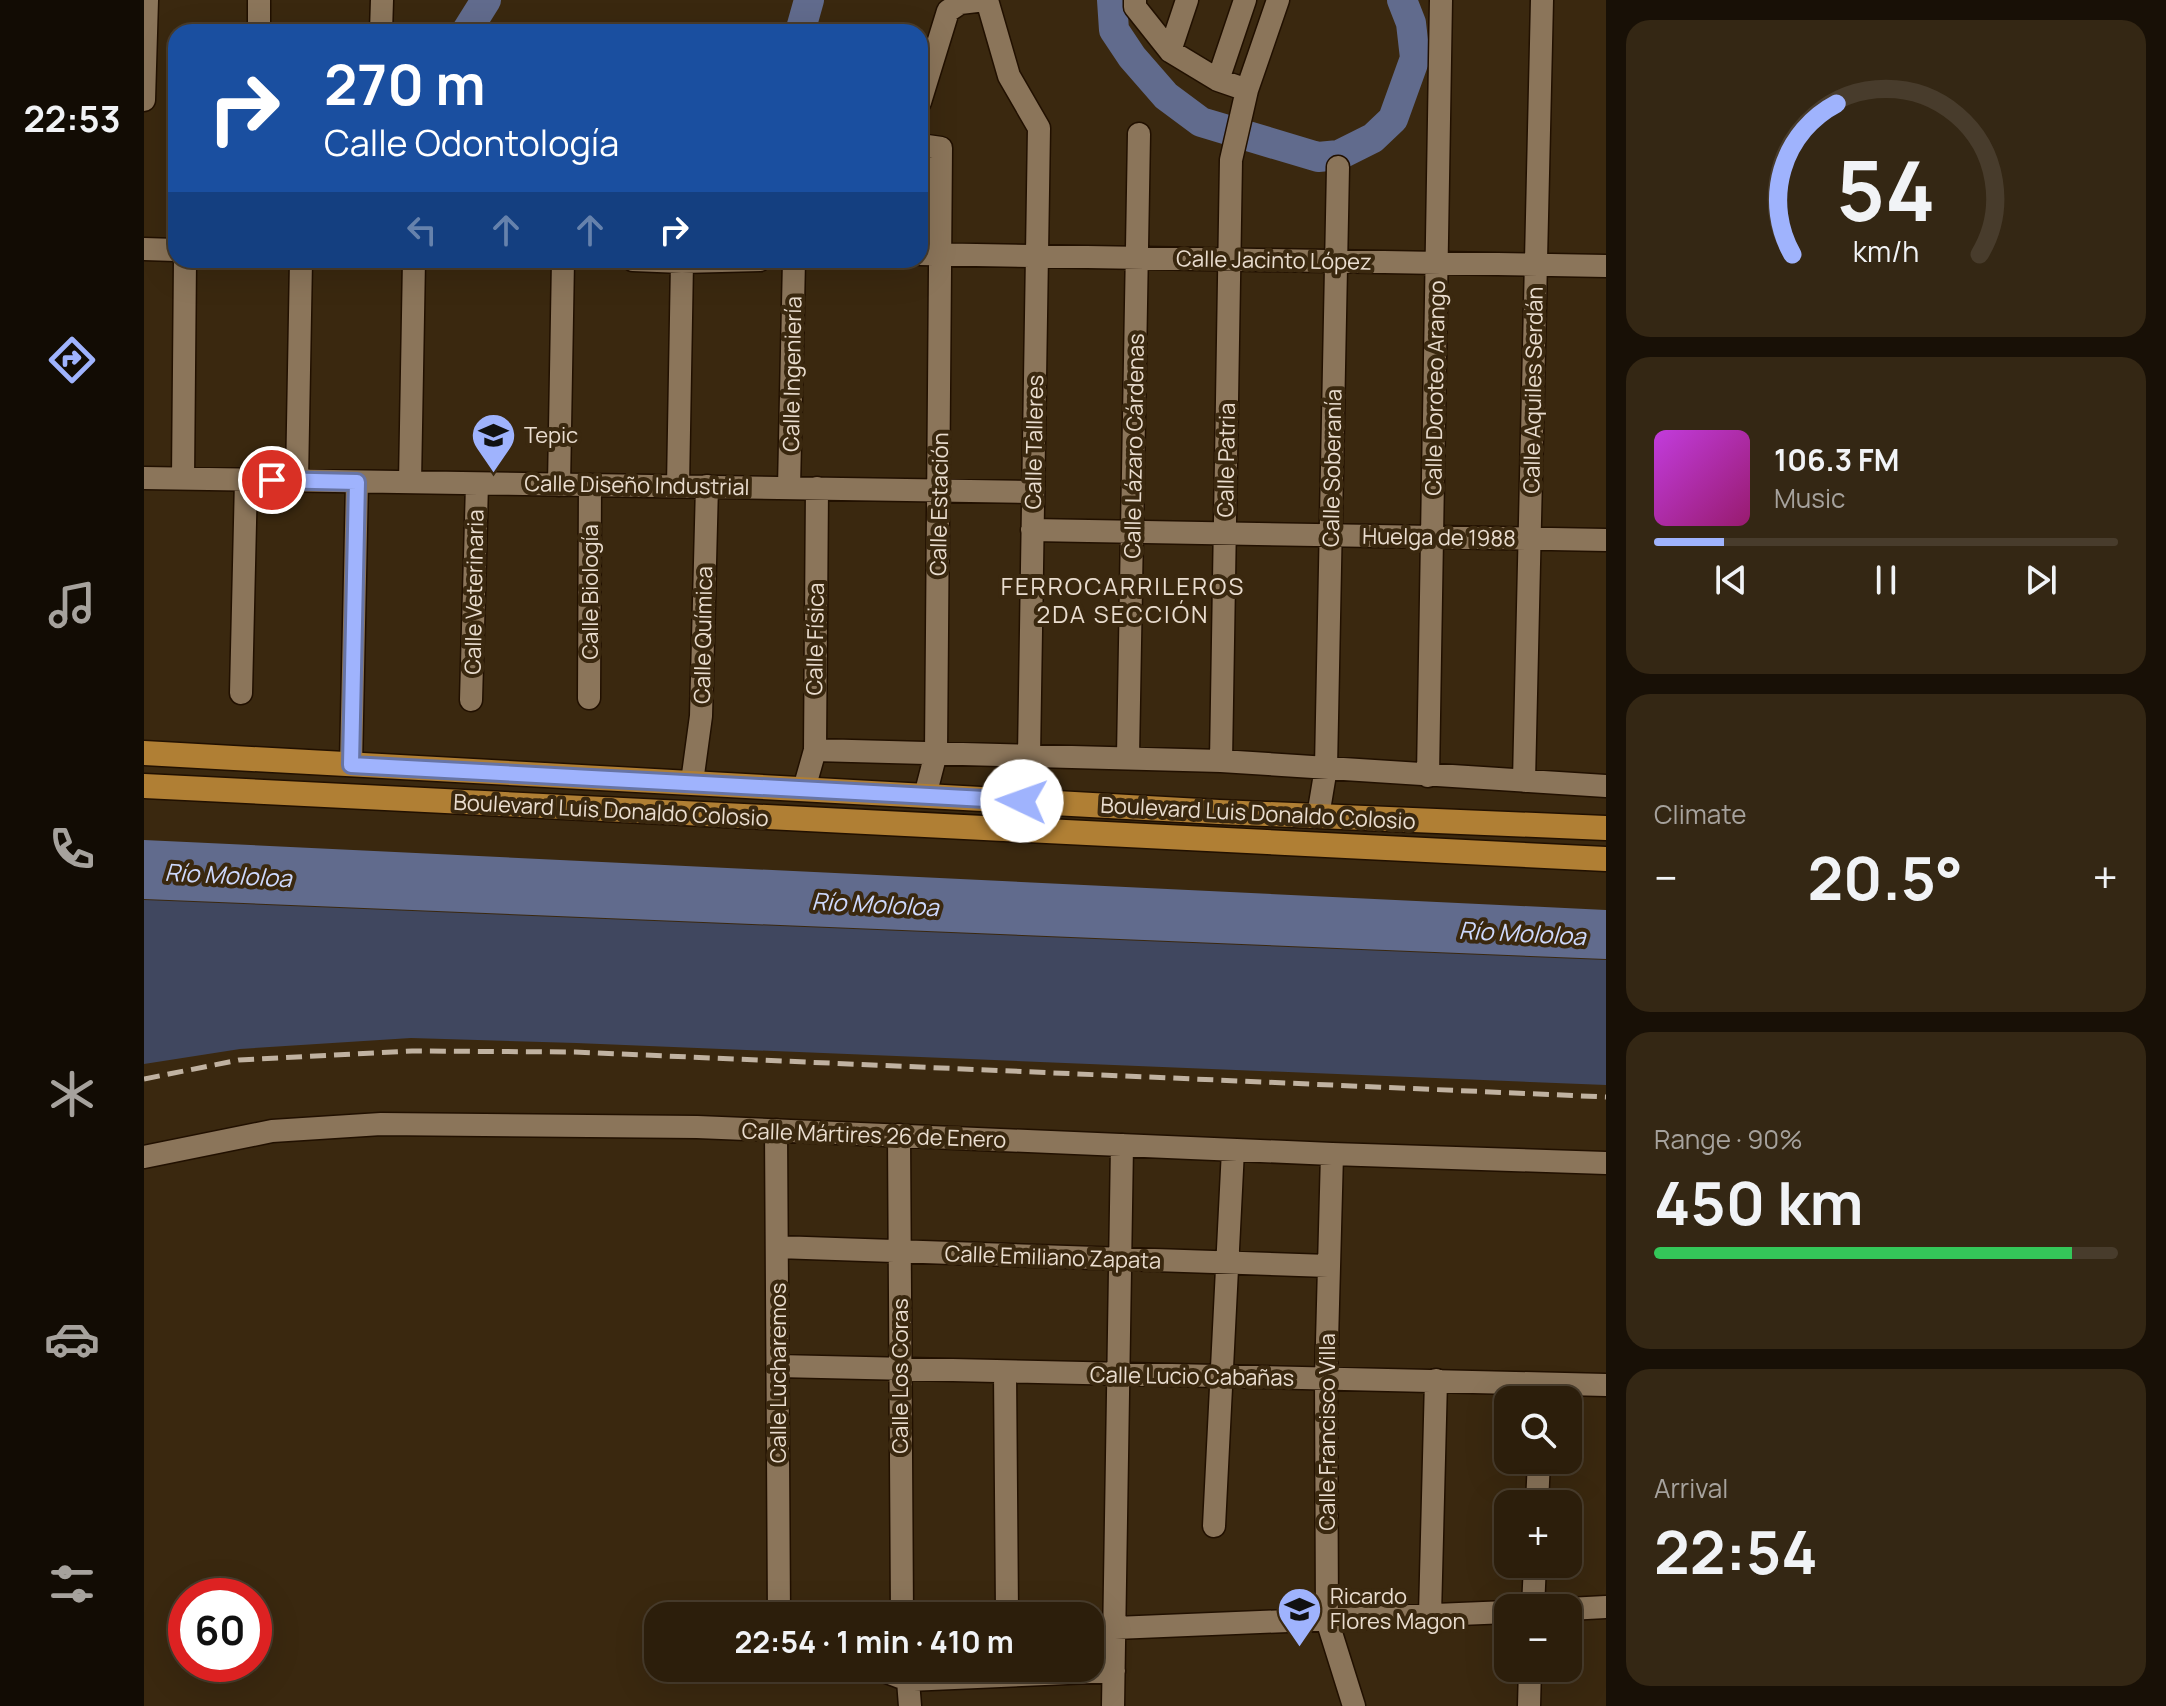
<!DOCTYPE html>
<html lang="en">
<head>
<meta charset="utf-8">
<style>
  body { margin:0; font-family:Manrope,sans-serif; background:#342714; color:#f1f3f6; height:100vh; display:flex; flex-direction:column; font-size:30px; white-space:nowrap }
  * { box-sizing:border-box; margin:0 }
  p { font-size:26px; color:#a6a29d }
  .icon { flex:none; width:44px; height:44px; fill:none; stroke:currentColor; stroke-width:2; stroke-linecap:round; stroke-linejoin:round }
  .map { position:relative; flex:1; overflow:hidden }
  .side { display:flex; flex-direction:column; gap:20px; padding:20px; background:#181006; width:560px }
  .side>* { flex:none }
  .top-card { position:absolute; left:24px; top:24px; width:760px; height:244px; border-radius:24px; box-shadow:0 8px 32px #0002,0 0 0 2px #483c2c; background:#1a4fa0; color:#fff; overflow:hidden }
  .fabs { position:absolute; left:1350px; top:1386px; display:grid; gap:16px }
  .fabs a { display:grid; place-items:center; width:88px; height:88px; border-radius:16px; background:#2c1e0b; box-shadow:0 8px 32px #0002,0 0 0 2px #483c2c; font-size:40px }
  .speed { position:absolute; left:24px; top:1578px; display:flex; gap:16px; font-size:40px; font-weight:700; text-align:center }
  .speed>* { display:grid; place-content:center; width:104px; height:104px; border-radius:50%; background:#2c1e0b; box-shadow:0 8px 32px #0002,0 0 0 2px #483c2c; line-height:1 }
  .speed .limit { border:12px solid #d22; background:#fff; color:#111 }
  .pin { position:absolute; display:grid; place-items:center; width:68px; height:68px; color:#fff; margin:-34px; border:4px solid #fff; border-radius:50%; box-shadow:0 2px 8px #0007 }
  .me { position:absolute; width:88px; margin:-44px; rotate:273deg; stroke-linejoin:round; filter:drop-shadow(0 0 6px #0008) }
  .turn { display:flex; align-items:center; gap:28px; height:168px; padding:0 24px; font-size:36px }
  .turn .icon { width:104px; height:104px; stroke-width:2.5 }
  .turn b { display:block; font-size:56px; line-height:68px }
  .lanes { display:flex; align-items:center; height:76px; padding:0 24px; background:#0003; justify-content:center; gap:40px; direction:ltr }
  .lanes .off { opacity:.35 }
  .big { font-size:60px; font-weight:700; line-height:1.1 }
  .side .card { flex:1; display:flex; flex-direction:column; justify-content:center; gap:12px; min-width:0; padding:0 28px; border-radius:24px; background:#342714 }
  .side .dial { align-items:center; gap:0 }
  .dial svg { height:208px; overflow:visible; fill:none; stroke:#483c2c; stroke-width:7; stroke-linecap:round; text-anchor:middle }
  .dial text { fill:#f1f3f6; stroke:none }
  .song { display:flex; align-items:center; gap:24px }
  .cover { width:96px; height:96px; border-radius:12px; background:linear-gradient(135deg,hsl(290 70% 55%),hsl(320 70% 35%)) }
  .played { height:8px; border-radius:4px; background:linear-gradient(90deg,#9fb3fd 15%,#483c2c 15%) }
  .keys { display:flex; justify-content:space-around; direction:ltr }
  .heat { display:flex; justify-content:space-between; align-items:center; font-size:44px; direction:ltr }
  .charge { height:12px; border-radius:6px; background:linear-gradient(90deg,#34c759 90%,#483c2c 0) }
  .trip { position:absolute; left:500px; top:1602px; width:460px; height:80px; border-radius:24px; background:#2c1e0b; box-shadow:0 8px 32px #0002,0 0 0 2px #483c2c; font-weight:700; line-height:80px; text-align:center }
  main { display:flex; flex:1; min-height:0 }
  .menu { display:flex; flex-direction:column; width:144px; justify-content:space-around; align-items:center; background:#120c04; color:#a6a29d }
  .menu .icon { width:56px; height:56px }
  .menu .current { color:#9fb3fd }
  .menu b { font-size:36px; color:#f1f3f6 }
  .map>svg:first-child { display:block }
</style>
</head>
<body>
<main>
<nav class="menu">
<b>22:53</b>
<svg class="icon current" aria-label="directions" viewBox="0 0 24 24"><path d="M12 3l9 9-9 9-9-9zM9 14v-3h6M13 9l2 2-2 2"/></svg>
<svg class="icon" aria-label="music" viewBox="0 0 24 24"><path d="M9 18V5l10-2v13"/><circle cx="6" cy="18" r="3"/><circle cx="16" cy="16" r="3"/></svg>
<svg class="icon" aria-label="phone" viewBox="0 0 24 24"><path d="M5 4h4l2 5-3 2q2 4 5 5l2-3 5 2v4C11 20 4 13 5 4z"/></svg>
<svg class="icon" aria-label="climate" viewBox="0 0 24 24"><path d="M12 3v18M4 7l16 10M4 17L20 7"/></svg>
<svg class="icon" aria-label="car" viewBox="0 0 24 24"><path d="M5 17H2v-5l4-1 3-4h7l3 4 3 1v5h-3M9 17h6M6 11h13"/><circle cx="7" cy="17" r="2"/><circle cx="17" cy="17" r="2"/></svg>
<svg class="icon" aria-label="filters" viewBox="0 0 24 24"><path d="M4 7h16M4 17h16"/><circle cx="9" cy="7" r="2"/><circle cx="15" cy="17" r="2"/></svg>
</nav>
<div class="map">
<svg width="1462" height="1706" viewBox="0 0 1462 1706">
  <rect width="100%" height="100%" fill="#3a280f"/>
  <path fill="#40475f" d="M0,900L1462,960V1085L432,1043L267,1038L96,1049L0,1064Z"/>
  <path fill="#616b8d" d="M0,840L1462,910V959L0,899Z"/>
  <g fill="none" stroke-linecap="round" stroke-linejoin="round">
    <path stroke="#616b8d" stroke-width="30" d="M968,0L970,30L988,57L1022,96L1057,122L1174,157L1195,155L1229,138L1249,119L1271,58L1267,23L1258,0
      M322,32L342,0
      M656,32L665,0"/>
    <defs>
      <path id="minor" d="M843,0L865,76L895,128L885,756L878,801
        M991,0V7L1026,51L1074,80L1103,90
        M115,32V0
        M237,32L238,0
        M1026,51L1043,0
        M1074,80L1101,0
        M0,100L3,0
        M776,102L804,11L816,3L841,0
        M776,145L797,148L792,753L781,796
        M0,249L32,250
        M776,254L1462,266
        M489,260L538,262L616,260
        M0,478L889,492
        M39,478L41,260
        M153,480L157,260
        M266,482L270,260
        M415,485L419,260
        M534,486L538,262
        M645,487L650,260
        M888,530L1462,540
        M97,693L102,480
        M445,698L446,485
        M327,700L333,484
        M671,750L1077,761L1462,786
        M984,757L995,134
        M1077,761L1087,160L1103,90L1134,0
        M207,765L213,482
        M1284,776L1297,0
        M1380,781L1398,0
        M548,782L557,716L563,486
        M660,789L671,750L673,488
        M1174,816L1182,768L1194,167
        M632,1130L635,1616
        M755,1135L758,1616
        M1188,1154L1182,1379L1183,1620L1210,1706
        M0,1157L128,1131L237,1124L553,1127L1188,1154L1462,1163
        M633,1247L1184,1266
        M634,1366L1462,1385
        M861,1372L863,1612
        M1393,1504L1395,1460
        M1070,1526L1089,1150
        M1389,1608L1391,1564
        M1424,1609L1462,1607
        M1286,1615L1292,1380
        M971,1628L1364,1612
        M732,1668L764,1680L970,1671
        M763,1668L766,1706
        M969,1706L978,1145
        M1385,1706L1386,1668"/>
      <path id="major" d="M0,753L1075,812L1462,828
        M0,786L1462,859"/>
    </defs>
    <use href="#minor" stroke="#211000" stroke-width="25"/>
    <use href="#major" stroke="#211000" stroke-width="27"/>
    <use href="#minor" stroke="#8b755a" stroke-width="22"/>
    <use href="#major" stroke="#b07f34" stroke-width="24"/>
    <path stroke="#c0b2a1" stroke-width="5" stroke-dasharray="16 8" stroke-linecap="butt" d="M0,1079L95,1060L268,1051L431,1052L1462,1097"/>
  </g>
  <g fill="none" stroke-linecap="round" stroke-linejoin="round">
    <defs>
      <path id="route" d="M128,480L213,482L207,765L878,801"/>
    </defs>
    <use href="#route" stroke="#6774a4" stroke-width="20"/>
    <use href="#route" stroke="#9fb3fd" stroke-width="14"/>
  </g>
  <defs>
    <symbol id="school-pin" viewBox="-11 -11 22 30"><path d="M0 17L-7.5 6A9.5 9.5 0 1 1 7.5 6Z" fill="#9fb3fd" stroke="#3a280f"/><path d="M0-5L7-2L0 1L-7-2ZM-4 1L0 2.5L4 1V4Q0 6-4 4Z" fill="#111"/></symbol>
  </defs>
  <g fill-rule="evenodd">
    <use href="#school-pin" x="324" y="410" width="51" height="69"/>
    <use href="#school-pin" x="1130" y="1584" width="51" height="69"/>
  </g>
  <g text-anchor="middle" stroke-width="8" stroke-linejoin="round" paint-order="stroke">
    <g font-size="22" fill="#eaddcf" stroke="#3a280f">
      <text transform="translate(1130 260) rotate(1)" y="8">Calle Jacinto López</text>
      <text transform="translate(648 374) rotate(-89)" y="8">Calle Ingeniería</text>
      <text transform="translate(1291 388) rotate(-89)" y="8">Calle Doroteo Arango</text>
      <text transform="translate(1389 390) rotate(-89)" y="8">Calle Aquiles Serdán</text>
      <text transform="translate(890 442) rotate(-89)" y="8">Calle Talleres</text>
      <text transform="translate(990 446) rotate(-89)" y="8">Calle Lázaro Cárdenas</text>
      <text transform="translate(1082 460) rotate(-89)" y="8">Calle Patria</text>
      <text transform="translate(1188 468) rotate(-89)" y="8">Calle Soberanía</text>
      <text transform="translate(493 485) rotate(1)" y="8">Calle Diseño Industrial</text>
      <text transform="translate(795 504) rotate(-89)" y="8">Calle Estación</text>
      <text transform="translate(1295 537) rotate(1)" y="8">Huelga de 1988</text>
      <text transform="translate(330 592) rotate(-89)" y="8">Calle Veterinaria</text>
      <text transform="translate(446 592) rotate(-90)" y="8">Calle Biología</text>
      <text transform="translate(559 635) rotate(-89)" y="8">Calle Química</text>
      <text transform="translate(671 639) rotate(-89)" y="8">Calle Física</text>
      <text transform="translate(467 810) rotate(3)" y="8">Boulevard Luis Donaldo Colosio</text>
      <text transform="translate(1114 813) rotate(3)" y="8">Boulevard Luis Donaldo Colosio</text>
      <text transform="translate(730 1135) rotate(2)" y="8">Calle Mártires 26 de Enero</text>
      <text transform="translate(909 1257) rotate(2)" y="8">Calle Emiliano Zapata</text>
      <text transform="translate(634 1373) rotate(-90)" y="8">Calle Lucharemos</text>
      <text transform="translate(756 1376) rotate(-90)" y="8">Calle Los Coras</text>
      <text transform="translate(1048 1376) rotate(1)" y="8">Calle Lucio Cabañas</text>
      <text transform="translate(1183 1432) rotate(-90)" y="8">Calle Francisco Villa</text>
    </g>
    <g font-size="22" fill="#eaddcf" stroke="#3a280f" text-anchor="start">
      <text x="380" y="443">Tepic</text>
      <text x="1186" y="1604">Ricardo<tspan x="1186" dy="25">Flores Magon</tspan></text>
    </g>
    <g font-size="24" letter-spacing="2" fill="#eaddcf" stroke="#3a280f">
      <text x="979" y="595">FERROCARRILEROS<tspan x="979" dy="28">2DA SECCIÓN</tspan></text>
    </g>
    <g font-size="24" font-style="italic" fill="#ced9fd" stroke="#3a280f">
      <text transform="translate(84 876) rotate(3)" y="8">Río Mololoa</text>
      <text transform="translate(731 905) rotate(3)" y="8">Río Mololoa</text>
      <text transform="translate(1378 934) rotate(3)" y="8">Río Mololoa</text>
    </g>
  </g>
</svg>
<div class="fabs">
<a><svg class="icon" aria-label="search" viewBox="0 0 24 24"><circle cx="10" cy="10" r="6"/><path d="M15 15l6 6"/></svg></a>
<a>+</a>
<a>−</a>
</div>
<div class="speed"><div class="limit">60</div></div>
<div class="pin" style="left:128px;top:480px;background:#d93025"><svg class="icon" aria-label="arrive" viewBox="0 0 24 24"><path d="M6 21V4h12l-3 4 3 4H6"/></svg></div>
<svg class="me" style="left:878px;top:801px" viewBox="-20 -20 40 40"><circle r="19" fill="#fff"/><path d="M0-13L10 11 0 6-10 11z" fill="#9fb3fd"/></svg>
<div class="trip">22:54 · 1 min · 410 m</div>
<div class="top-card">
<div class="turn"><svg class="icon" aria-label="right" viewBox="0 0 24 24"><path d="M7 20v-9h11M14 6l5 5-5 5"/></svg><div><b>270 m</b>Calle Odontología</div></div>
<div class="lanes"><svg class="icon off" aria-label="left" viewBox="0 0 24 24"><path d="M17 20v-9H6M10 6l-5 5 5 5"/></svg><svg class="icon off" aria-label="ahead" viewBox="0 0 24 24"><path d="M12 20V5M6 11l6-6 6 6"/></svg><svg class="icon off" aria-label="ahead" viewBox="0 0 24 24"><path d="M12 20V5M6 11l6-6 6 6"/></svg><svg class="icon" aria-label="right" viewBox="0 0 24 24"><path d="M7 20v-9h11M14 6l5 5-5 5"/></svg></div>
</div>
</div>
<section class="side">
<div class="card dial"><svg viewBox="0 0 100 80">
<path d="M14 69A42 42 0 1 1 86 69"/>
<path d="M14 69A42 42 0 0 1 31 11" stroke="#9fb3fd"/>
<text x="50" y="56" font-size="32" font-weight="700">54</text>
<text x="50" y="72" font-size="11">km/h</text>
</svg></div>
<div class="card">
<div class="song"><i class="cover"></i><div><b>106.3 FM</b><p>Music</p></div></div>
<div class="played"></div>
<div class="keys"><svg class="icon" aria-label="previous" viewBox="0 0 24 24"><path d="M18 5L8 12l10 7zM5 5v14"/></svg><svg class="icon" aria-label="pause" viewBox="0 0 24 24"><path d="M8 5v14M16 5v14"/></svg><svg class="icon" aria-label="next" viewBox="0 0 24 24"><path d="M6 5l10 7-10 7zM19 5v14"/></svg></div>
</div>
<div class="card"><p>Climate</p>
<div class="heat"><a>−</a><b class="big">20.5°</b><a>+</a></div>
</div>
<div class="card"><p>Range · 90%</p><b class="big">450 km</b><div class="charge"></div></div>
<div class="card"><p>Arrival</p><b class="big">22:54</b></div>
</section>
</main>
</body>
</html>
